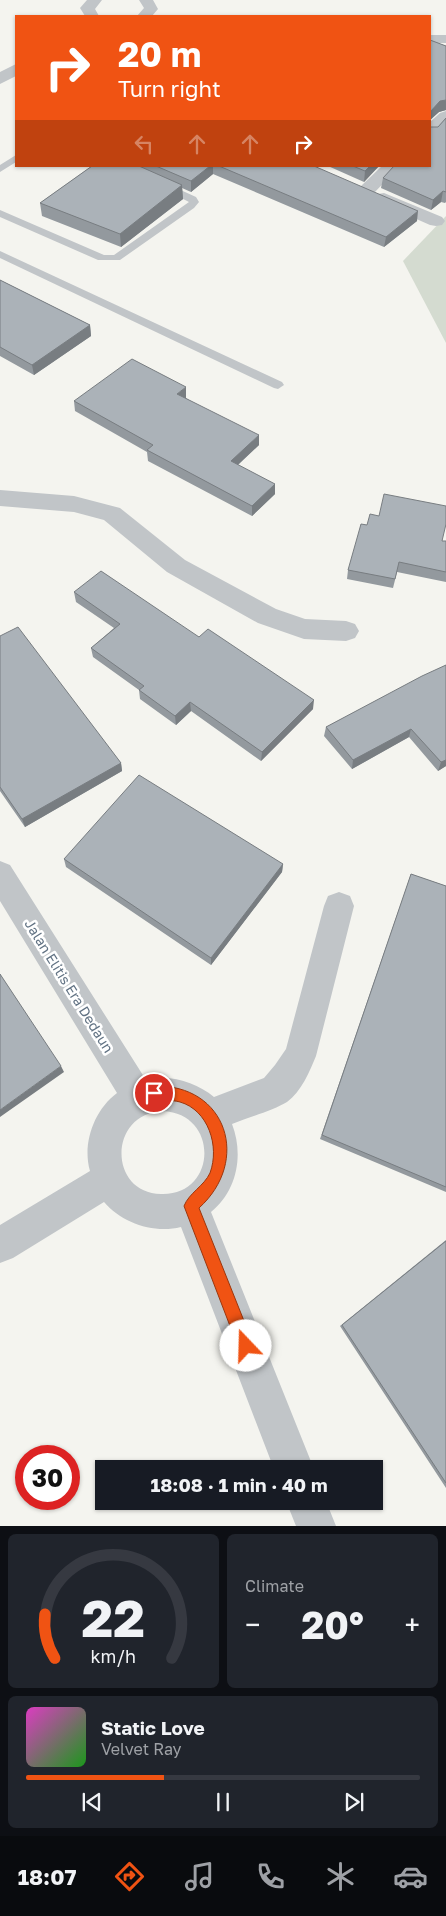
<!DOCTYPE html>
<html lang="en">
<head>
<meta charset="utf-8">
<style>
  body { margin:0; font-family:"Golos Text",sans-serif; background:#20242c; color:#f1f3f6; height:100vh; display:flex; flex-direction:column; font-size:19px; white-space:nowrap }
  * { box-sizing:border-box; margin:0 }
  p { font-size:16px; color:#9ea1a6 }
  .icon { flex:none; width:28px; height:28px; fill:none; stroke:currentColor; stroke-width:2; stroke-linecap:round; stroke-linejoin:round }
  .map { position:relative; height:1526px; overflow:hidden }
  .sheet { display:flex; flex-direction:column; gap:8px; padding:8px; background:#0d0f14; flex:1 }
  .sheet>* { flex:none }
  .guide { position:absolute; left:15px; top:15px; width:416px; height:152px; border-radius:0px; box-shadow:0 1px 4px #0004; background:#f05313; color:#fff; overflow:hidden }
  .speed { position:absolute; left:15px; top:1445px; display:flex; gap:10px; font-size:25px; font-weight:700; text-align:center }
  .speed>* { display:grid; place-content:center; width:65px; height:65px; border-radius:50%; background:#171b24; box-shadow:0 1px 4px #0004; line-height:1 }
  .speed .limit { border:8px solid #d22; background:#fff; color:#111 }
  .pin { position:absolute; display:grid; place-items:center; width:42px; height:42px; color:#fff; margin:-21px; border:2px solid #fff; border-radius:50%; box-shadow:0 1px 5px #0007 }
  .me { position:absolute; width:55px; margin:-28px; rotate:339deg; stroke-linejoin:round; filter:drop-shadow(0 0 4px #0008) }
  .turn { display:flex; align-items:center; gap:18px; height:105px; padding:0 20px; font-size:22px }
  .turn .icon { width:65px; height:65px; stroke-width:2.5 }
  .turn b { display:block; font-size:35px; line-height:42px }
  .lanes { display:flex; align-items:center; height:48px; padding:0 20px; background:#0003; justify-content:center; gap:25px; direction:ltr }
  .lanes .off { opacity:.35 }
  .big { font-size:38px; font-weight:700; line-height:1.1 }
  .sheet .tile { flex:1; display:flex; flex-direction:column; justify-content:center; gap:8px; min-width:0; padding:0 18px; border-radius:8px; background:#20242c }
  .sheet .dial { align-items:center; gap:0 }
  .dial svg { height:130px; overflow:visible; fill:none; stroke:#363941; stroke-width:7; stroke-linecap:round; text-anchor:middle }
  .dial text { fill:#f1f3f6; stroke:none }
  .song { display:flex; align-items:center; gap:15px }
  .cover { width:60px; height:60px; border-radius:8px; background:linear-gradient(135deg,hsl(310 70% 55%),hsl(120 70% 35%)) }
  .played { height:5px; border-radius:2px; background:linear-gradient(90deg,#f05313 35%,#363941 35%) }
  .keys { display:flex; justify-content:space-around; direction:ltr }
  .heat { display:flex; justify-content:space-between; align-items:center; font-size:28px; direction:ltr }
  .sheet .tiles { flex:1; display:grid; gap:8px; grid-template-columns:1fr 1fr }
  .tile:last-child { grid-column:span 2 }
  .trip { position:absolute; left:95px; top:1460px; width:288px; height:50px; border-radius:0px; background:#171b24; box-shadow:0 1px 4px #0004; font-weight:700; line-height:50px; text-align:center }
  .tabs { display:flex; height:80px; justify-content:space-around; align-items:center; background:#090b0e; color:#9ea1a6 }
  .tabs .icon { width:35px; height:35px }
  .tabs .active { color:#f05313 }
  .tabs b { font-size:22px; color:#f1f3f6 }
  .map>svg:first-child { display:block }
</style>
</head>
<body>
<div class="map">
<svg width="446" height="1526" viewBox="0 0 446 1526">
  <rect width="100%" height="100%" fill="#f4f4ef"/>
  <path fill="#d4dbd0" d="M446,216V343L403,261Z"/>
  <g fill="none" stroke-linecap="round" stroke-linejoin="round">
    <path fill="#c1c5c8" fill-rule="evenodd" d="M16,155V162L0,172V165Z
      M163,182L196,197L199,202L194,208L120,260H98L0,217V210L104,255H114L189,202L160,187L158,185Z
      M0,251L282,382L284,385L278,389L274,388L0,258Z"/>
    <path fill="#c1c5c8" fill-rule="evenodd" d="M16,64V76L0,84V72Z
      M446,111V125L436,135L430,136V122L440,113Z
      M382,166H400L373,194L367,195L361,194L358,190L361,186Z
      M384,193L442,217L445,221L442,225L436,226L430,225L378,202L375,198L378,194Z
      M0,490L74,496L120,508L185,560L276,609L305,619L346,621L355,624L359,631L355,638L346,641L304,639L258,623L167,572L104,520L74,512L0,506Z
      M0,861L10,865L146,1080C170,1074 196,1082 214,1097L264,1078L275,1065L286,1049L324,906L328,896L339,892L350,896L354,906L316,1056C310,1071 301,1092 287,1102C274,1110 247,1118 232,1124C244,1155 237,1191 211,1212L314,1469H274L181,1227C154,1234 122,1223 104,1202L13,1258L0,1263V1225L90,1171C82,1144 94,1110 117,1093L0,901ZM163,1111C220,1114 217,1196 161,1194C108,1193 108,1113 163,1111Z
      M286,1501H326L336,1526H296Z"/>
    <path fill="#c1c5c8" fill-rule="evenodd" d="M87,0H102L95,9L99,16H85L80,8Z
      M139,0H153L158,9L152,16H137L144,8Z
      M430,35H446V43H430Z"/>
  </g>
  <path fill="#93999e" d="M430,40L446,46V110L439,112L430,120V127H438L446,118V202L445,203L441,202L431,210L381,188L383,178L430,166Z
    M92,166H314L417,221L384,247L213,174L191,192L182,188L183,199L121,247L42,216L40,203Z
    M328,166H379L364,182Z
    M0,280L90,325L91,336L34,375L0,356Z
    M186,398L259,445L238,465L275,494L252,516L148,461L147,452L75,411L74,401Z
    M442,541H446V582L397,572L393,588L347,579L348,570Z
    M74,592L199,637L313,709L261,761L191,711L176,725L140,699L139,690L93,657L91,648L114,628L76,602Z
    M0,636L121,763L122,771L25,827L0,791Z
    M446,665V766L438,771L409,737L352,769L324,736L326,727Z
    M64,859L283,864L282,872L211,965L66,867Z
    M411,874L446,886V1192L320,1139Z
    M446,1240V1488L340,1326Z"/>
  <path fill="#787d81" d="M446,100V110L439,112L430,120V112L440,101Z
    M210,166H213V174L191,192V181Z
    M370,166H379L364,182L365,171Z
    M182,185L183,199L121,247L120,234Z
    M443,191L441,202L431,210L433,200Z
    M418,211L417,221L384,247L386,237Z
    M90,325L91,336L34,375L32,365Z
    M186,387V398L178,404L177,394Z
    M259,435V445L231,471V461Z
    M275,484V494L252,516V506Z
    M314,700L313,709L261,761L262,752Z
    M190,702L191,711L176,725L175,716Z
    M411,729L409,737L352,769L353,760Z
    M446,760V766L438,771L441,762Z
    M121,763L122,771L25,827L22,819Z
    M283,864L282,872L211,965V958Z
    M61,1066L64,1072L0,1117V1110Z"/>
  <path fill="#abb2b8" stroke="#787d81" d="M430,40L446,46V100L440,101L430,112Z
    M430,116V127H438L446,118V192L443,191L433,200L383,178L394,166H430Z
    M92,166H139L182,185L120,234L40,203Z
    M156,166H210L191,181Z
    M219,166H314L418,211L386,237Z
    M353,166H370L365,171Z
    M0,280L90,325L32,365L0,347Z
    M132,359L186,387L177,394L259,435L231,461L275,484L252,506L147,450L153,445L74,401Z
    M384,494L446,506V524L442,541H446V572L399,562L395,579L348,570L361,524L367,525L370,514L379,516Z
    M101,571L199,637L208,629L314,700L262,752L190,702L175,716L139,690L144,686L91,648L120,624L74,592Z
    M18,627L121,763L22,819L0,787V636Z
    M446,665V760L441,762L411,729L353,760L326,727L422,676Z
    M139,775L283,864L211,958L64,859Z
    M411,874L446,886V1187L322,1135Z
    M0,974L61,1066L0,1110Z
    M446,1241V1483L342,1325Z"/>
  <path fill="#f05313" stroke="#9c360c" d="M154,1086C227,1084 251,1161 199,1208L254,1346L251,1352L246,1354L240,1352L184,1206C189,1193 204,1186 210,1173C220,1146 208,1110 180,1102C170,1099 159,1102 149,1098L147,1093L149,1089Z"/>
  <g text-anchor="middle" stroke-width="5" stroke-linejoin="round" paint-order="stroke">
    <g font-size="14" fill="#617283" stroke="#fff">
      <text transform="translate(69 986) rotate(58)" y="5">Jalan Elitis Era Dedaun</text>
    </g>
  </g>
</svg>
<div class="speed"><div class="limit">30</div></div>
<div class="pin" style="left:154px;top:1093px;background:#d93025"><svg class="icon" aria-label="arrive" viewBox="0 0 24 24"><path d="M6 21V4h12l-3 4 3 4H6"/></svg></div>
<svg class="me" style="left:246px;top:1346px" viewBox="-20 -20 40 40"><circle r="19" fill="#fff"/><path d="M0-13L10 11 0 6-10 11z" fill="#f05313"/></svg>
<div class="trip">18:08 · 1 min · 40 m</div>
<div class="guide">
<div class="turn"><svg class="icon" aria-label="right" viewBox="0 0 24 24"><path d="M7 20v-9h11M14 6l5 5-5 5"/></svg><div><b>20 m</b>Turn right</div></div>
<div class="lanes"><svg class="icon off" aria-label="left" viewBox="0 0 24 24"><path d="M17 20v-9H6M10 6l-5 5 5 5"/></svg><svg class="icon off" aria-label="ahead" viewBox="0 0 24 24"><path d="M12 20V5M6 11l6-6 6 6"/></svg><svg class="icon off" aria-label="ahead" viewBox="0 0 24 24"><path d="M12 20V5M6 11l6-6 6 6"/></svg><svg class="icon" aria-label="right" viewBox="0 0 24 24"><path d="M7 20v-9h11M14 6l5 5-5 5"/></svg></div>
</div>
</div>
<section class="sheet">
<div class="tiles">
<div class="tile dial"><svg viewBox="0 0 100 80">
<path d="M14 69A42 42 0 1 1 86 69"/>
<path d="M14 69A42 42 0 0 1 8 42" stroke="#f05313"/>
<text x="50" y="56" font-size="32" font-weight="700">22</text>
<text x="50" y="72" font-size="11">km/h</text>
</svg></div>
<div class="tile"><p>Climate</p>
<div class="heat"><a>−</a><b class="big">20°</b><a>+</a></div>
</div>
<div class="tile">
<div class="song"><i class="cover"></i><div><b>Static Love</b><p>Velvet Ray</p></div></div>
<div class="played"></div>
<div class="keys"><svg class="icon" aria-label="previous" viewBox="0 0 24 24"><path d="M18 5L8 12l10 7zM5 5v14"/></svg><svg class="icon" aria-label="pause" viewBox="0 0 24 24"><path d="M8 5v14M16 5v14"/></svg><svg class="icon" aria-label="next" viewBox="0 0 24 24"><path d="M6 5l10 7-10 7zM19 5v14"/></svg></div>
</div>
</div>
</section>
<nav class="tabs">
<b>18:07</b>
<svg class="icon active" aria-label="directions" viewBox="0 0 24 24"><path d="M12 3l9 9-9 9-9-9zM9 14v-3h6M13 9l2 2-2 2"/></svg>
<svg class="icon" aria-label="music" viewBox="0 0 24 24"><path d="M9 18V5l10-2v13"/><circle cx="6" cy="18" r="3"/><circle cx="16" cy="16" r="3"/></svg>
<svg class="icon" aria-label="phone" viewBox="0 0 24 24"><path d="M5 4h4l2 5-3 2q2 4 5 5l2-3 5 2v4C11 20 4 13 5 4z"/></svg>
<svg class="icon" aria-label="climate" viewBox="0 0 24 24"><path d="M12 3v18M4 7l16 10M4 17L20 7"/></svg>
<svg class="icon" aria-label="car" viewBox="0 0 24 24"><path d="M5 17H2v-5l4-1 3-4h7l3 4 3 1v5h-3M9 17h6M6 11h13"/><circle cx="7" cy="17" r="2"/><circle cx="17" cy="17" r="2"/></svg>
</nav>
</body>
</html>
